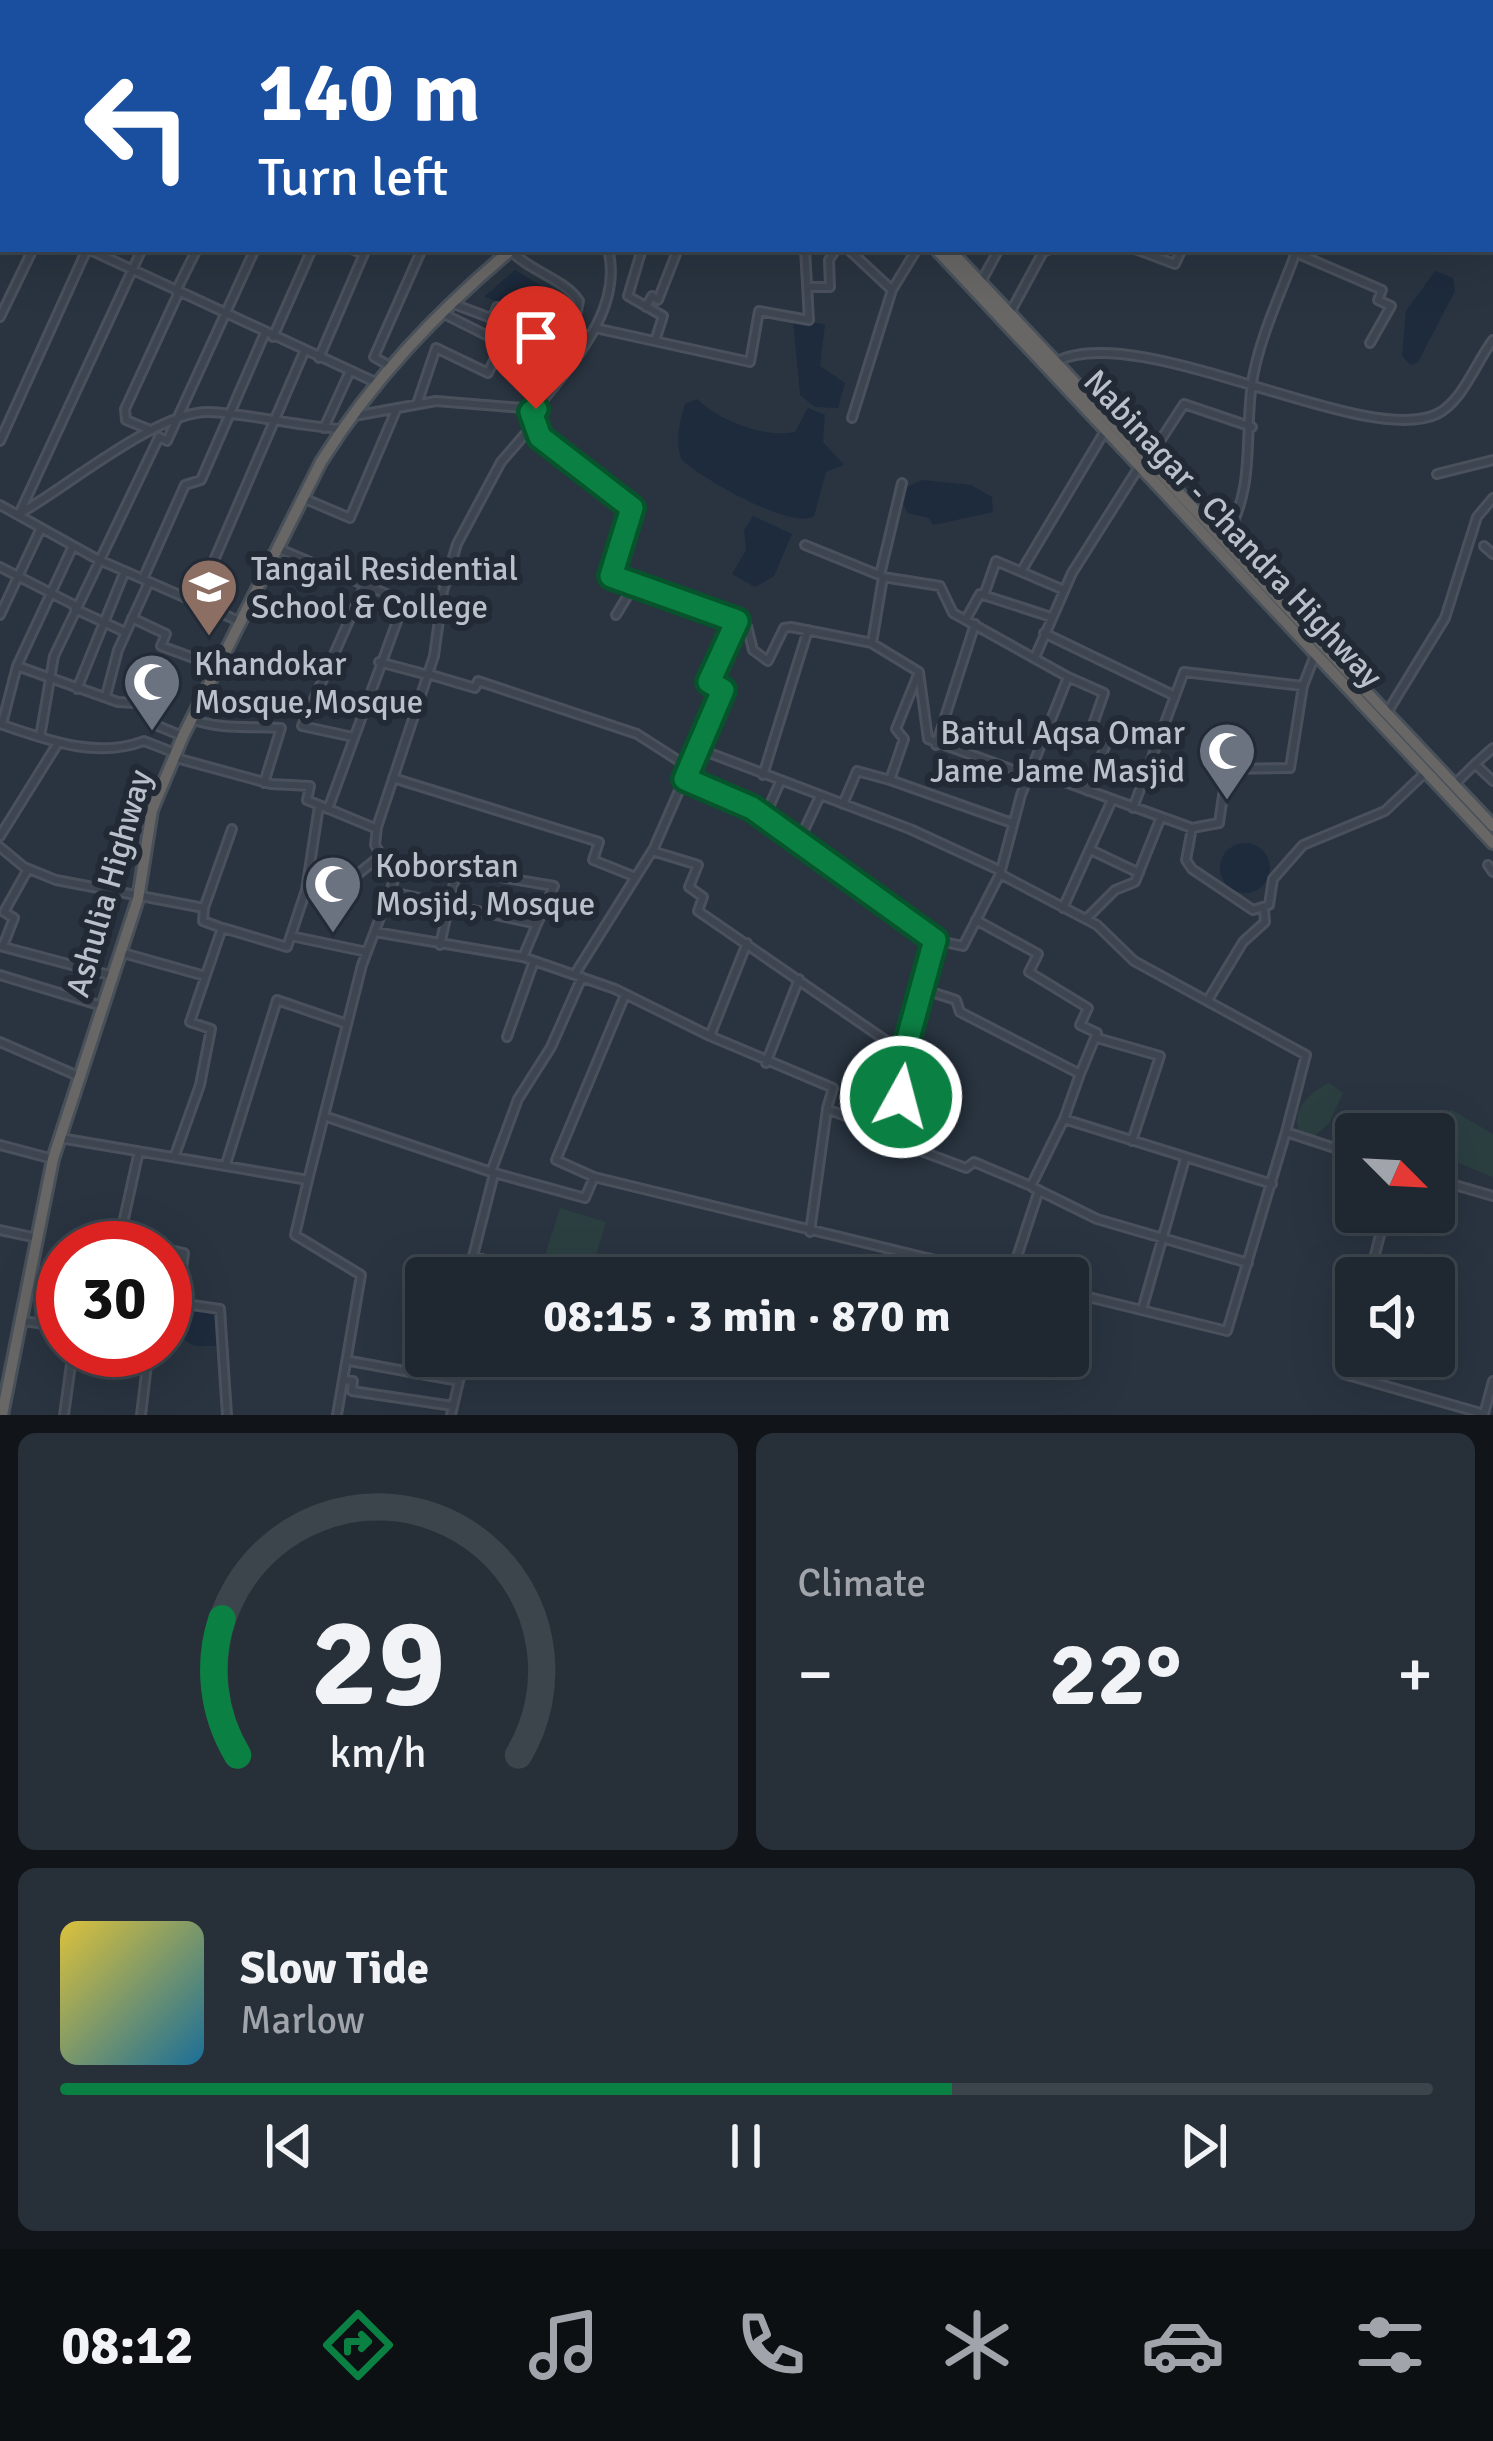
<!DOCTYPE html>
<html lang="en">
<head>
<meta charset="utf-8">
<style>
  body { margin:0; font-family:Signika,sans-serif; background:#272f38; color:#f1f3f6; height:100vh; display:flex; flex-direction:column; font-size:45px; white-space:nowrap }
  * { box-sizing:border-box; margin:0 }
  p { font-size:39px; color:#a1a5ab }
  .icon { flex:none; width:66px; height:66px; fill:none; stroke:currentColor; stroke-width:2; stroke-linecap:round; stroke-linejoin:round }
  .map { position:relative; height:1415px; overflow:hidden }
  .sheet { display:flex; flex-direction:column; gap:18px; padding:18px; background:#11151a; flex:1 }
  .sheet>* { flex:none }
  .top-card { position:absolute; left:0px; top:0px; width:1494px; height:252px; box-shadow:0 12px 48px #0002,0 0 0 3px #3c444c; background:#1a4fa0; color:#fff; overflow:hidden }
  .needle { width:78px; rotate:114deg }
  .fabs { position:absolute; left:1335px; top:1113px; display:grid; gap:24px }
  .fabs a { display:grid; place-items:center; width:120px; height:120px; border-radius:12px; background:#1f2730; box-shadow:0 12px 48px #0002,0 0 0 3px #3c444c; font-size:60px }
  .speed { position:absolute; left:36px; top:1221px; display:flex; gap:24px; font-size:60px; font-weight:700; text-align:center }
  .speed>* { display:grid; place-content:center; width:156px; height:156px; border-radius:50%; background:#1f2730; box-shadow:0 12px 48px #0002,0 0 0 3px #3c444c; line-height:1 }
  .speed .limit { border:18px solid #d22; background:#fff; color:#111 }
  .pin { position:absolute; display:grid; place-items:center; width:102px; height:102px; color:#fff; margin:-123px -51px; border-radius:50% 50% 50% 0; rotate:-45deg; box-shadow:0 0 12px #0007 }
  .pin .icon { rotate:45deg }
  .me { position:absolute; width:132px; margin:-66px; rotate:7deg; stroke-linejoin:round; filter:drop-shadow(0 0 9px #0008) }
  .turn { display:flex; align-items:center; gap:42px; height:252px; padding:0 60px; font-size:54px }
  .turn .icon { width:156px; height:156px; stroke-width:2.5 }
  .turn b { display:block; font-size:84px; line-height:102px }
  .big { font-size:90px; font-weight:800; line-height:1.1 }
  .sheet .card { flex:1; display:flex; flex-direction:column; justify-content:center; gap:18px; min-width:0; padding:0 42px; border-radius:18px; background:#272f38 }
  .sheet .dial { align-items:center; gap:0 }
  .dial svg { height:312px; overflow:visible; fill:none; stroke:#3c444c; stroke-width:7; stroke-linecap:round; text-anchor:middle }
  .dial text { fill:#f1f3f6; stroke:none }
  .song { display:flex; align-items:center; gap:36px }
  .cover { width:144px; height:144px; border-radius:18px; background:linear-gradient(135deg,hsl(50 70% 55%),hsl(200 70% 35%)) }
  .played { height:12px; border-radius:6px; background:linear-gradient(90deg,#0b8043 65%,#3c444c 65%) }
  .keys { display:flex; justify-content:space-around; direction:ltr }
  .heat { display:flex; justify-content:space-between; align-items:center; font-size:66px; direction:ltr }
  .sheet .tiles { flex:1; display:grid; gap:18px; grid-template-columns:1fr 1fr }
  .card:last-child { grid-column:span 2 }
  .trip { position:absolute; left:405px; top:1257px; width:684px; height:120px; border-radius:12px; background:#1f2730; box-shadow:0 12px 48px #0002,0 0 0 3px #3c444c; font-weight:800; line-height:120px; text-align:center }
  .dock { display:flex; height:192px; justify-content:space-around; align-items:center; background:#0c1013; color:#a1a5ab }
  .dock .icon { width:84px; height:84px }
  .dock .selected { color:#0b8043 }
  .dock b { font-size:54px; color:#f1f3f6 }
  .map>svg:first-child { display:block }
</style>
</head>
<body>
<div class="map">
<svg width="1493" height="1415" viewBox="0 0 1493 1415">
  <rect width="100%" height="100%" fill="#293440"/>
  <path fill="#2b3f41" d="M1329,1083L1343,1093L1329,1123L1315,1136L1299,1131C1291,1110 1310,1092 1329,1083Z
    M1450,1109L1493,1134V1177L1434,1153Z
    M560,1208L606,1222L589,1278L541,1268Z"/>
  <path fill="#1d2b3d" d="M515,270L566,301L571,317L536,315L484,297Z
    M1435,271L1453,278L1455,291L1418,362L1411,365L1402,356L1406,311Z
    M793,321L825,324L820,366L845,383L838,408L815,407L800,395Z
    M697,399C719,421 765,438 795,432L808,408L825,415L823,442L844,465L826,472L814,516C793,531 701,478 682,460C674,442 680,422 685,404Z
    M922,480L971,485L992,497L993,512L933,525L929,518L908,513L902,502L905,488Z
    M753,516L792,534L774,576L755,587L732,574L746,550L744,530Z
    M1220 868a25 25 0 1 1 50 0a25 25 0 1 1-50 0Z
    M165,1251L177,1259L172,1304L215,1315L218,1346H195L165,1330Z"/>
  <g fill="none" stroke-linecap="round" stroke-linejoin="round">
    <defs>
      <path id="minor" d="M213,0L218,3
        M486,0L501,3
        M21,3L22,0
        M138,3L139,0
        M335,3L336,0
        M552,3L553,0
        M1069,3V0
        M1260,3L1261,0
        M1352,3V0
        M0,58L3,50
        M0,122L3,123
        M1491,149L1493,148
        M0,209L3,210
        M88,249L375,382
        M352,249L363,254
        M642,249L628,296L663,316L655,341
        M848,249L892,290L917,249
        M1135,249L1175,264L1182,249
        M510,250C529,271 565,279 579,301L573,330L589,336
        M1296,253L1382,290L1378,300L1391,306L1370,343
        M982,280L999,249
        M808,287H830L829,260L836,249
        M176,291L197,249
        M451,303L504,323L500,333L577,353
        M646,307L652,296L658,300L678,249
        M1011,311L1043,252L1050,249
        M0,317L33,249
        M492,319L497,307L539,320L542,324L534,342
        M595,328L750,362L759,311L809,320L805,249
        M273,337L312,249
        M319,358L366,249
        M1055,362C1139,318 1363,449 1437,414C1463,401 1476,362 1493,340
        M388,365L374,357L422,249
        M417,404L436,348L488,373L499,350L493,348L496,340L444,314
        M531,412L540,437L632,508L611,576L747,626L753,650L768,661L784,628L791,627L872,643L883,577L940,586L953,613L1068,677L1021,795L1000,874
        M354,416L436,401L536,409C571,364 624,310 608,249
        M852,418L892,290
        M324,428L350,371
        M148,429L126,420L125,409L179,292
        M0,441L87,249
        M1147,461L1184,404L1252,427
        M1437,474L1493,460
        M303,498L350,518L397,408
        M0,505L97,559L241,622
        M20,512L142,249
        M19,514C67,487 157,411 209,412C252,414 297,426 341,429
        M1225,539C1256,486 1244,439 1252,383C1259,337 1282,292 1297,249
        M805,545L879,575
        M1484,546L1493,554
        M277,548L439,616
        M0,567L76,606
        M1022,570L1105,431
        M880,575L902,483
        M143,579L185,485L201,480L265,333
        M984,595L996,561L1064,590
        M196,602L304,352
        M75,609L125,632
        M0,615L41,528
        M616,615L633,587
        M132,618L166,634L161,646L218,667
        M966,619L980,594L1051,617
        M1044,633L1171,694
        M873,644L919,672L928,739L1030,776
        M1036,655L1072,573L1139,467
        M379,662L428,675
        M17,666L118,702L152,704L151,723L182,736
        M919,672L896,729L904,739L890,780L1012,823
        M428,674L475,688L478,681L637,734L690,768
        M1068,677L1104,693L1089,736L1106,744L1088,791
        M77,689L125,571
        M106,696L118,650L149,582
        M1388,711L1445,618L1477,517L1493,498
        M191,719C223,730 248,726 281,728L264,783
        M0,724C47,740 96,759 144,741L175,753
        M2,724L17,666L73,546
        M40,737L54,656L159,437L167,441L255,249
        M353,737L302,726L364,587
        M936,745L975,624
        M699,749L910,829L999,870
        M176,758L271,784L310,786L307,800L377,829
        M1475,764L1493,748
        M1032,770L1192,828L1186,860L1192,869L1253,910L1269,905L1273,879L1303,845L1385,811L1426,772
        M763,775L808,630
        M393,778L599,842L593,860L633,876
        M685,780L752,808L935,940L963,946L1000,874L1097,925L1134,961L1306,1055L1286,1132
        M1454,785L1475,764L1493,781
        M843,804L857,771L890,780
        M1133,808L1184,672L1303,686L1315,655
        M328,809L403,605
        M765,816L780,782
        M1192,828L1219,823L1227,769L1290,768L1303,686
        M0,836L58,743
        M800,839L820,796
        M0,847L24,867L56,880L204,908L203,921L222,928L190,1022L211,1029L200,1085L175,1155
        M652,851L698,865L689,887L703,897L698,911L904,1053
        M1093,851L1139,873
        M1488,865L1493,872
        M306,890L319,806
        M392,892L537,924L523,957L615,989L710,1036
        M204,908L232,829
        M1063,908L1112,800
        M1086,919L1115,890L1135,882L1161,817
        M976,920L1038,954L1029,972L1088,1008L1080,1025L1097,1033L1080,1074
        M223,928L287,947L306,890L358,874L379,857L554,886L537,924
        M375,932L523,957
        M291,936L367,952
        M747,943L710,1036L833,1088L827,1108
        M440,945L457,869
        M0,946L113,976
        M3,946L14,918L4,912L28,869
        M123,953L205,976
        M575,974L654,848L723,690L709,682L737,621
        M0,975L102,1006
        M919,988L956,1000L960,1012L1080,1074L1064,1119
        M1208,1000L1243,942L1265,922L1264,909
        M507,1037L534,961
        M1097,1038L1160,1056L1132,1141
        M0,1042L78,1076
        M766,1063L799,979
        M324,1116L362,965L395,878L375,845L377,827L434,656L443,591L457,544L501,462L533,425
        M890,1133L897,1142L966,1168L974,1162L1031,1186L1064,1119L1272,1184
        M60,1138L308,1180L324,1116L491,1172L518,1099L551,1047L582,977
        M0,1145L53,1159
        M139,1151L120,1237L157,1248
        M226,1164L277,1000L347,1024
        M491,1172L585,1198L594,1177L1009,1278
        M594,1177L556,1160L625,995
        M1434,1179L1493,1196
        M308,1180L295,1235L361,1275L337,1415
        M1032,1187L1097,1219L1248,1263
        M0,1230L37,1238
        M810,1232L827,1109L890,1133L897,1126L904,1053L935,940
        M165,1249L184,1253L178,1303L220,1309L227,1415
        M484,1278L488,1261L473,1256L494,1174
        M1010,1278L1039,1190
        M1369,1278L1386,1212
        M1068,1292L1227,1331L1286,1132L1356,1155
        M1142,1310L1185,1159
        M22,1321L62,1326L63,1345
        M1356,1327L1344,1374L1484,1414L1493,1381
        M82,1350L147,1365L141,1415
        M350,1361L459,1381
        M345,1380L353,1381L352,1391L453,1406
        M64,1415L73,1350
        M451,1415L465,1356"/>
      <path id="trunk" d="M716,0L719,3
        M735,0L738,3
        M936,249L1493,843
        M949,249L1493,826
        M2,1415L53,1159L138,899L152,810L183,736L321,462C373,379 436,313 512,249"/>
    </defs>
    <use href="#minor" stroke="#4a515c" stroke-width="12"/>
    <use href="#trunk" stroke="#48505a" stroke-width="16"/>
    <use href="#minor" stroke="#3d4550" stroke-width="6"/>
    <use href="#trunk" stroke="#686766" stroke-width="10"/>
  </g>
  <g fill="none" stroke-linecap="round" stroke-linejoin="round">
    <defs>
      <path id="route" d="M536,409L531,412L540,437L632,508L611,576L737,621L709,682L723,690L685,779L752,808L935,940L904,1053L901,1097"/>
    </defs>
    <use href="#route" stroke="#07532c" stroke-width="30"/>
    <use href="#route" stroke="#0b8043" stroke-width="21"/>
  </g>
  <defs>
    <symbol id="university-pin" viewBox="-11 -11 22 30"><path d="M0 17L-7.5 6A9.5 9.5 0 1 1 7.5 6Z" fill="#8d6e63" stroke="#222a35"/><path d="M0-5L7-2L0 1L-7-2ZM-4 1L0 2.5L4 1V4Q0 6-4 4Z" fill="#fff"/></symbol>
    <symbol id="mosque-pin" viewBox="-11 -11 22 30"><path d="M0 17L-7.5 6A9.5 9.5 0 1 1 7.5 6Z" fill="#6b7280" stroke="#222a35"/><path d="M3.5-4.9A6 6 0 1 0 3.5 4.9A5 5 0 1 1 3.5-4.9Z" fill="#fff"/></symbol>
  </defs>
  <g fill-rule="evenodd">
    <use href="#university-pin" x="176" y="554" width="66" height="90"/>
    <use href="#mosque-pin" x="119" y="649" width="66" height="90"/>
    <use href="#mosque-pin" x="1194" y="718" width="66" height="90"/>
    <use href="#mosque-pin" x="300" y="851" width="66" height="90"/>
  </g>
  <g text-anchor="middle" stroke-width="12" stroke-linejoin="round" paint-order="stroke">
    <g font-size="33" fill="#bac1ca" stroke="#222a35">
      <text transform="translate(1234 528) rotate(47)" y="12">Nabinagar - Chandra Highway</text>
      <text transform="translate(108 883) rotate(-74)" y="12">Ashulia Highway</text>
    </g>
    <g font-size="33" fill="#bac1ca" stroke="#222a35" text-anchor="start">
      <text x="251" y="580">Tangail Residential<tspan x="251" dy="38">School &amp; College</tspan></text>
      <text x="194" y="675">Khandokar<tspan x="194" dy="38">Mosque,Mosque</tspan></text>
      <text x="1185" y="744" text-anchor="end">Baitul Aqsa Omar<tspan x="1185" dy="38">Jame Jame Masjid</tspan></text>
      <text x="375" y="877">Koborstan<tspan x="375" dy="38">Mosjid, Mosque</tspan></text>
    </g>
  </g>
</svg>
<div class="fabs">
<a><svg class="needle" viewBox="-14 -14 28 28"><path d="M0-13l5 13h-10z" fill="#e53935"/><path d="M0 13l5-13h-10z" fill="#a1a5ab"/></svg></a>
<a><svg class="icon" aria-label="sound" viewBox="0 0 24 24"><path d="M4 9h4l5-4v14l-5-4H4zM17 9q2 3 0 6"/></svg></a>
</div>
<div class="speed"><div class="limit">30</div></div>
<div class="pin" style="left:536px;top:409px;background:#d93025"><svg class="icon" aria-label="arrive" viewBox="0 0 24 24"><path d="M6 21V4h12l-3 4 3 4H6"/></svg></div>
<svg class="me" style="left:901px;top:1097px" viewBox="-20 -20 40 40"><circle r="17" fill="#0b8043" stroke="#fff" stroke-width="3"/><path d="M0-11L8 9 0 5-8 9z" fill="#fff"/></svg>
<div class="trip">08:15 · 3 min · 870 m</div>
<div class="top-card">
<div class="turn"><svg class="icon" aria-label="left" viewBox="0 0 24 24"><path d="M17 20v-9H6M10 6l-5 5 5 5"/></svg><div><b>140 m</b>Turn left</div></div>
</div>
</div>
<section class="sheet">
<div class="tiles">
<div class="card dial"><svg viewBox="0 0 100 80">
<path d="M14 69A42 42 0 1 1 86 69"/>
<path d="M14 69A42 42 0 0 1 10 34" stroke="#0b8043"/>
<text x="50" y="56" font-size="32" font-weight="700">29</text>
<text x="50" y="72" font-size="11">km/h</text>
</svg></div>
<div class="card"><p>Climate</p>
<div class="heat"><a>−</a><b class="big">22°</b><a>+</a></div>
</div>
<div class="card">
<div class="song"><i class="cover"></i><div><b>Slow Tide</b><p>Marlow</p></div></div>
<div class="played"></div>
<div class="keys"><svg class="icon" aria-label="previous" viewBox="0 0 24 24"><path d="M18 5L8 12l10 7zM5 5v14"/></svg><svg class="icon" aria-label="pause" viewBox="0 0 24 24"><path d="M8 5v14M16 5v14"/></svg><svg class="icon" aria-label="next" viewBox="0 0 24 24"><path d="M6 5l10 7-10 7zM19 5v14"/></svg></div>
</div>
</div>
</section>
<nav class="dock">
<b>08:12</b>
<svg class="icon selected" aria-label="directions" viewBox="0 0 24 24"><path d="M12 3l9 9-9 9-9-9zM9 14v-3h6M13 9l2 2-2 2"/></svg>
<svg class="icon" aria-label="music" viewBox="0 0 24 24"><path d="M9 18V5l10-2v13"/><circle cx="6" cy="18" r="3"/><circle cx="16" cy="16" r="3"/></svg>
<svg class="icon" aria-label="phone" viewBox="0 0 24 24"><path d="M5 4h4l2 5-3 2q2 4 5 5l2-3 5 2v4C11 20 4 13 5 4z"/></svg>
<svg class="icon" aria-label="climate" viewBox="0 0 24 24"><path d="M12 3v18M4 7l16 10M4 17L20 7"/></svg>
<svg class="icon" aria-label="car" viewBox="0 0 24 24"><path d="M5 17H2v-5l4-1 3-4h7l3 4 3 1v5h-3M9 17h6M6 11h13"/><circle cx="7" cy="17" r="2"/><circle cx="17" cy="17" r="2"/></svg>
<svg class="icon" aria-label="filters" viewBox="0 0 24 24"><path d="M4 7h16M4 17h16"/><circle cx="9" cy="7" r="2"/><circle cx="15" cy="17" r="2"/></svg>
</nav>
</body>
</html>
